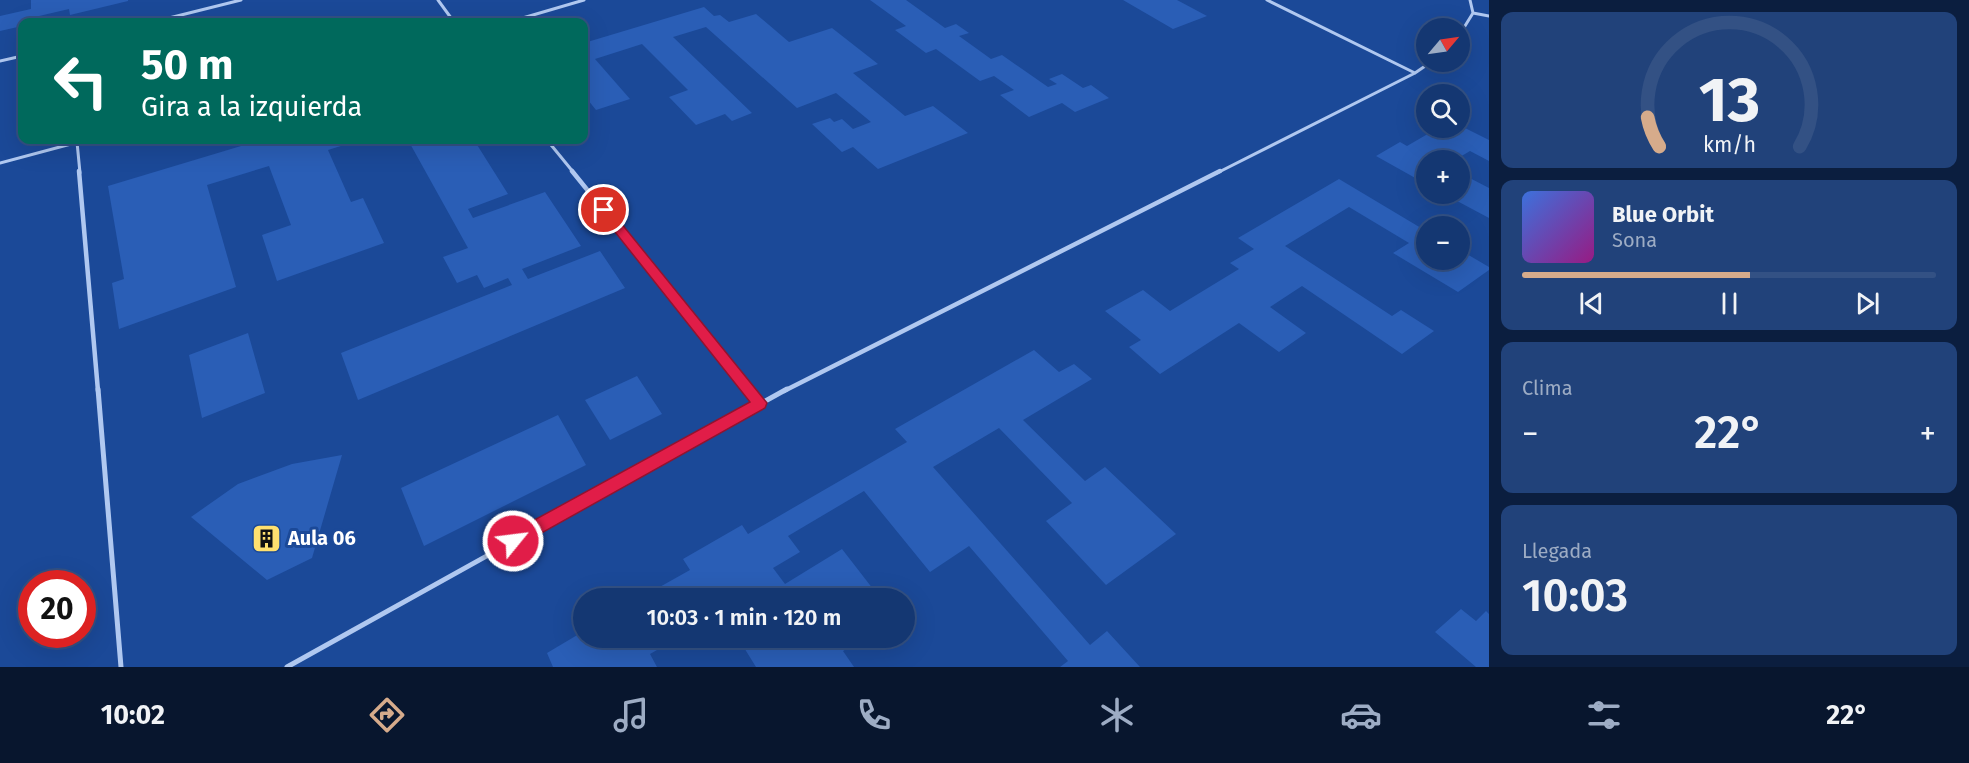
<!DOCTYPE html>
<html lang="es">
<head>
<meta charset="utf-8">
<style>
  body { margin:0; font-family:"Fira Sans",sans-serif; background:#21427a; color:#f1f3f6; height:100vh; display:flex; flex-direction:column; font-size:22px; white-space:nowrap }
  * { box-sizing:border-box; margin:0 }
  p { font-size:20px; color:#9dacc4 }
  .icon { flex:none; width:33px; height:33px; fill:none; stroke:currentColor; stroke-width:2; stroke-linecap:round; stroke-linejoin:round }
  .map { position:relative; flex:1; overflow:hidden }
  .side { display:flex; flex-direction:column; gap:12px; padding:12px; background:#0b1e3f; width:480px }
  .side>* { flex:none }
  .top-card { position:absolute; left:18px; top:18px; width:570px; height:126px; border-radius:12px; box-shadow:0 6px 24px #0002,0 0 0 2px #335184; background:#00695c; color:#fff; overflow:hidden }
  .needle { width:39px; rotate:61deg }
  .tools { position:absolute; left:1416px; top:18px; display:grid; gap:12px }
  .tools a { display:grid; place-items:center; width:54px; height:54px; border-radius:50%; background:#143772; box-shadow:0 6px 24px #0002,0 0 0 2px #335184; font-size:30px }
  .speed { position:absolute; left:18px; top:570px; display:flex; gap:12px; font-size:30px; font-weight:700; text-align:center }
  .speed>* { display:grid; place-content:center; width:78px; height:78px; border-radius:50%; background:#143772; box-shadow:0 6px 24px #0002,0 0 0 2px #335184; line-height:1 }
  .speed .limit { border:9px solid #d22; background:#fff; color:#111 }
  .pin { position:absolute; display:grid; place-items:center; width:51px; height:51px; color:#fff; margin:-26px; border:3px solid #fff; border-radius:50%; box-shadow:0 2px 6px #0007 }
  .me { position:absolute; width:66px; margin:-33px; rotate:61deg; stroke-linejoin:round; filter:drop-shadow(0 0 4px #0008) }
  .turn { display:flex; align-items:center; gap:21px; height:126px; padding:0 24px; font-size:27px }
  .turn .icon { width:78px; height:78px; stroke-width:2.5 }
  .turn b { display:block; font-size:42px; line-height:51px }
  .big { font-size:45px; font-weight:600; line-height:1.1 }
  .side .card { flex:1; display:flex; flex-direction:column; justify-content:center; gap:9px; min-width:0; padding:0 21px; border-radius:12px; background:#21427a }
  .side .dial { align-items:center; gap:0 }
  .dial svg { height:156px; overflow:visible; fill:none; stroke:#335184; stroke-width:7; stroke-linecap:round; text-anchor:middle }
  .dial text { fill:#f1f3f6; stroke:none }
  .song { display:flex; align-items:center; gap:18px }
  .cover { width:72px; height:72px; border-radius:9px; background:linear-gradient(135deg,hsl(220 70% 55%),hsl(310 70% 35%)) }
  .played { height:6px; border-radius:3px; background:linear-gradient(90deg,#d6ab8b 55%,#335184 55%) }
  .keys { display:flex; justify-content:space-around; direction:ltr }
  .heat { display:flex; justify-content:space-between; align-items:center; font-size:33px; direction:ltr }
  .trip { position:absolute; left:573px; top:588px; width:342px; height:60px; border-radius:30px; background:#143772; box-shadow:0 6px 24px #0002,0 0 0 2px #335184; font-weight:600; line-height:60px; text-align:center }
  .menu { display:flex; height:96px; justify-content:space-around; align-items:center; background:#08162e; color:#9dacc4 }
  .menu .icon { width:42px; height:42px }
  .menu .on { color:#d6ab8b }
  .menu b { font-size:27px; color:#f1f3f6 }
  main { display:flex; flex:1; min-height:0 }
  .map>svg:first-child { display:block }
</style>
</head>
<body>
<main>
<div class="map">
<svg width="1489" height="667" viewBox="0 0 1489 667">
  <rect width="100%" height="100%" fill="#1b4998"/>
  <path fill="#2a5eb6" d="M31,0H128V1L70,15L69,9L22,20V26L0,31V16L31,9Z
    M870,0H906L945,28L956,24L969,33L959,36L991,59L1002,55L1048,87L1057,84L1049,79L1062,74L1083,88L1091,85L1109,98L1075,112L1062,103L1029,117L1000,95L1014,90L994,76L980,81L936,49L926,53L895,30L906,26Z
    M1123,0H1177L1207,16L1173,29Z
    M704,7L714,16L720,15L729,22L756,14L789,42L832,28L878,64L853,73L905,116L933,106L968,133L878,169L853,147L842,152L812,124L830,118L834,122L842,119L853,129L871,122L836,93L797,108L706,27L673,37L752,113L732,121L725,114L696,125L669,97L688,90L642,44L595,59L630,99L596,110L584,95V43Z
    M1463,127L1489,140V161L1470,151L1455,160H1426V184L1376,156L1400,142L1407,146L1438,128H1447L1455,132Z
    M261,140H360L328,150L351,202L363,198L384,243L277,281L262,235L291,225L269,166L207,185L236,287L119,329L112,283L124,279L108,186Z
    M408,140H474L508,194L468,209L473,218L545,192L581,246L522,269L528,279L600,251L625,288L358,400L341,353L512,285L508,278L484,288L477,275L457,283L443,257L468,248Z
    M1460,173L1489,188V218L1444,194H1460Z
    M1339,179L1426,231V260H1460V250L1489,267V270L1458,292L1393,253L1409,243L1349,207L1285,246L1392,316L1401,310L1434,331L1402,354L1302,286L1270,307L1306,333L1279,352L1239,323L1160,374L1129,347L1141,340L1105,311L1143,290L1170,311L1239,269L1230,263L1254,249L1238,238Z
    M248,333L265,393L202,418L189,355Z
    M1034,350L1059,372L1074,364L1092,379L1023,420L1085,481L1105,467L1176,534L1106,585L1046,521L1072,503L999,428L933,467L1090,645L1107,631L1140,667H1060L1068,661L969,546L930,572L864,491L788,536L800,552L773,568L785,584L842,549L880,598H640L690,570L683,559L742,525L748,534L907,442L895,429Z
    M637,376L662,414L610,440L585,400Z
    M558,415L586,465L424,546L401,488Z
    M342,455L312,558L267,580L191,517L238,484L292,464Z
    M1461,609L1476,621L1486,611L1489,614V667H1476L1435,632Z
    M584,631V638H678L650,654L657,667H553L547,653Z
    M738,638H864L843,651L854,667H756Z"/>
  <g fill="none" stroke-linecap="round" stroke-linejoin="round">
    <path stroke="#b0c8f0" stroke-width="3" d="M438,0L454,22
      M1267,0L1415,73
      M1473,13L1489,16
      M153,22L241,0
      M509,22L584,0
      M1460,34L1473,13L1470,0
      M0,61L22,56
      M547,140L574,173
      M77,142L80,173
      M0,163L86,140
      M1217,173L1415,73L1431,62"/>
    <path stroke="#b0c8f0" stroke-width="4.5" d="M79,171L98,391
      M572,171L750,391
      M784,391L1220,171"/>
    <path stroke="#b0c8f0" stroke-width="5" d="M98,389L121,667
      M749,389L760,403
      M287,667L787,389"/>
  </g>
  <path fill="#e11d48" stroke="#92132f" stroke-width="1.5" d="M604,206L608,207L767,403L765,408L513,549L507,546L505,541L507,535L750,402L600,213V207Z"/>
  <defs>
    <symbol id="building-square" viewBox="-11 -11 22 22"><rect x="-9" y="-9" width="18" height="18" rx="4" fill="#ffe06f" stroke="#1b4998"/><path d="M-4-6H4V6H1V3H-1V6H-4ZM-2.5-4.3h1.7v1.8h-1.7ZM.8-4.3h1.7v1.8H.8ZM-2.5-1h1.7V.8h-1.7ZM.8-1h1.7V.8H.8Z" fill="#111"/></symbol>
  </defs>
  <g fill-rule="evenodd">
    <use href="#building-square" x="250" y="522" width="33" height="33"/>
  </g>
  <g text-anchor="middle" stroke-width="6" stroke-linejoin="round" paint-order="stroke">
    <g font-size="20" font-weight="bold" fill="#fff" stroke="#1b4998" text-anchor="start">
      <text x="288" y="545">Aula 06</text>
    </g>
  </g>
</svg>
<div class="tools">
<a><svg class="needle" viewBox="-14 -14 28 28"><path d="M0-13l5 13h-10z" fill="#e53935"/><path d="M0 13l5-13h-10z" fill="#9dacc4"/></svg></a>
<a><svg class="icon" aria-label="search" viewBox="0 0 24 24"><circle cx="10" cy="10" r="6"/><path d="M15 15l6 6"/></svg></a>
<a>+</a>
<a>−</a>
</div>
<div class="speed"><div class="limit">20</div></div>
<div class="pin" style="left:604px;top:210px;background:#d93025"><svg class="icon" aria-label="arrive" viewBox="0 0 24 24"><path d="M6 21V4h12l-3 4 3 4H6"/></svg></div>
<svg class="me" style="left:513px;top:541px" viewBox="-20 -20 40 40"><circle r="17" fill="#e11d48" stroke="#fff" stroke-width="3"/><path d="M0-11L8 9 0 5-8 9z" fill="#fff"/></svg>
<div class="trip">10:03 · 1 min · 120 m</div>
<div class="top-card">
<div class="turn"><svg class="icon" aria-label="left" viewBox="0 0 24 24"><path d="M17 20v-9H6M10 6l-5 5 5 5"/></svg><div><b>50 m</b>Gira a la izquierda</div></div>
</div>
</div>
<section class="side">
<div class="card dial"><svg viewBox="0 0 100 80">
<path d="M14 69A42 42 0 1 1 86 69"/>
<path d="M14 69A42 42 0 0 1 8 54" stroke="#d6ab8b"/>
<text x="50" y="56" font-size="32" font-weight="700">13</text>
<text x="50" y="72" font-size="11">km/h</text>
</svg></div>
<div class="card">
<div class="song"><i class="cover"></i><div><b>Blue Orbit</b><p>Sona</p></div></div>
<div class="played"></div>
<div class="keys"><svg class="icon" aria-label="previous" viewBox="0 0 24 24"><path d="M18 5L8 12l10 7zM5 5v14"/></svg><svg class="icon" aria-label="pause" viewBox="0 0 24 24"><path d="M8 5v14M16 5v14"/></svg><svg class="icon" aria-label="next" viewBox="0 0 24 24"><path d="M6 5l10 7-10 7zM19 5v14"/></svg></div>
</div>
<div class="card"><p>Clima</p>
<div class="heat"><a>−</a><b class="big">22°</b><a>+</a></div>
</div>
<div class="card"><p>Llegada</p><b class="big">10:03</b></div>
</section>
</main>
<nav class="menu">
<b>10:02</b>
<svg class="icon on" aria-label="directions" viewBox="0 0 24 24"><path d="M12 3l9 9-9 9-9-9zM9 14v-3h6M13 9l2 2-2 2"/></svg>
<svg class="icon" aria-label="music" viewBox="0 0 24 24"><path d="M9 18V5l10-2v13"/><circle cx="6" cy="18" r="3"/><circle cx="16" cy="16" r="3"/></svg>
<svg class="icon" aria-label="phone" viewBox="0 0 24 24"><path d="M5 4h4l2 5-3 2q2 4 5 5l2-3 5 2v4C11 20 4 13 5 4z"/></svg>
<svg class="icon" aria-label="climate" viewBox="0 0 24 24"><path d="M12 3v18M4 7l16 10M4 17L20 7"/></svg>
<svg class="icon" aria-label="car" viewBox="0 0 24 24"><path d="M5 17H2v-5l4-1 3-4h7l3 4 3 1v5h-3M9 17h6M6 11h13"/><circle cx="7" cy="17" r="2"/><circle cx="17" cy="17" r="2"/></svg>
<svg class="icon" aria-label="filters" viewBox="0 0 24 24"><path d="M4 7h16M4 17h16"/><circle cx="9" cy="7" r="2"/><circle cx="15" cy="17" r="2"/></svg>
<b>22°</b>
</nav>
</body>
</html>
